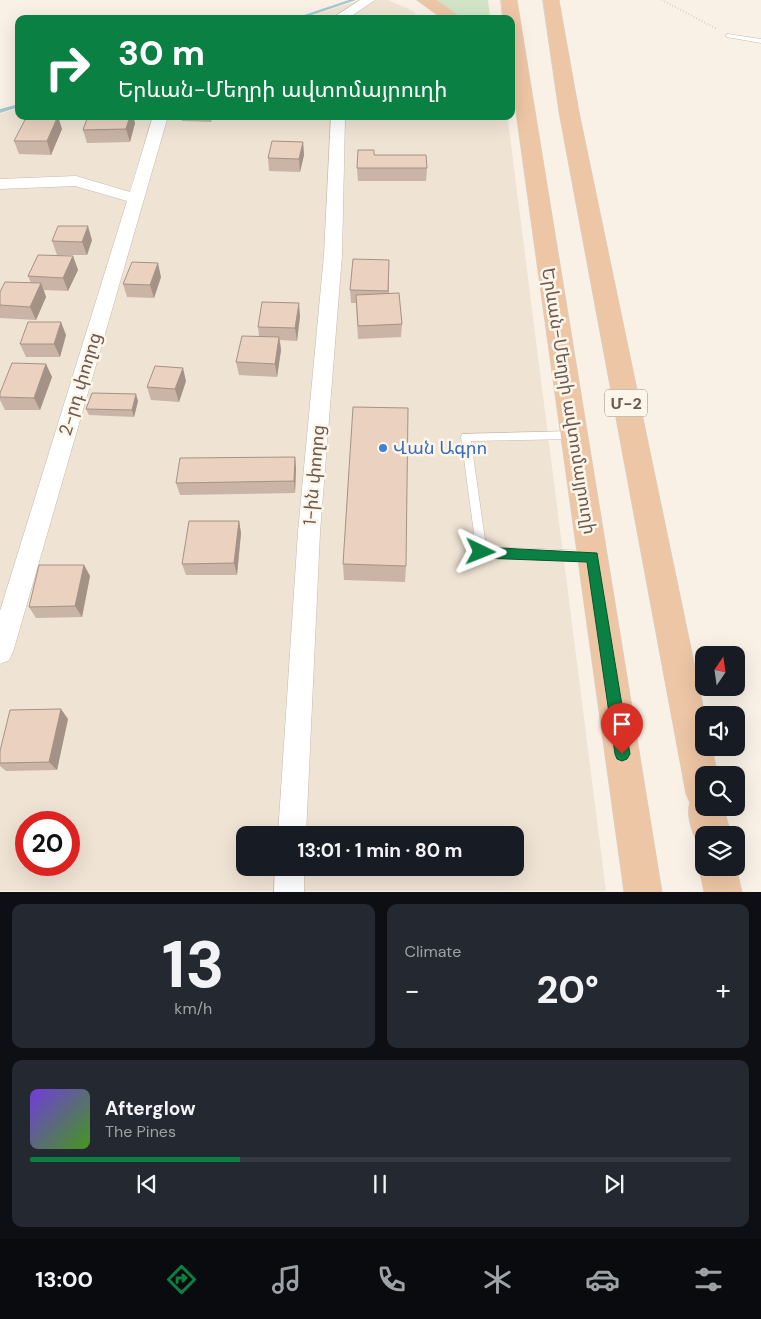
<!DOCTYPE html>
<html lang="en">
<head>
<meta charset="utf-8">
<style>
  body { margin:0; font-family:"DM Sans","Noto Sans Armenian",sans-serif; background:#242831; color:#f1f3f6; height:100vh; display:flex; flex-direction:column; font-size:19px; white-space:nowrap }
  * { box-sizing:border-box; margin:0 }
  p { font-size:16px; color:#9ea1a6 }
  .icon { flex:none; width:28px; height:28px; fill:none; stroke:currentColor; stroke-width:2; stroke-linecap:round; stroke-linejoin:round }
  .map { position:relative; height:892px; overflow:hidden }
  .drawer { display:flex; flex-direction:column; gap:12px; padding:12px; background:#0d0f14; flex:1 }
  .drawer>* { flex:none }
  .banner { position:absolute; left:15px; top:15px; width:500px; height:105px; border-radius:10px; box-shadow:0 5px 20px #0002; background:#0b8043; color:#fff; overflow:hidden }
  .needle { width:32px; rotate:13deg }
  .tools { position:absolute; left:695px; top:646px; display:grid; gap:10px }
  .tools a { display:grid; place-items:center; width:50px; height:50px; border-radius:10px; background:#171b24; box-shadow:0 5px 20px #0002; font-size:25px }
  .speed { position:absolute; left:15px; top:811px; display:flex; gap:10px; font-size:25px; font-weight:700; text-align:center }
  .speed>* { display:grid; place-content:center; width:65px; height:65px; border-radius:50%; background:#171b24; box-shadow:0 5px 20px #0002; line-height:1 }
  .speed .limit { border:8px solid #d22; background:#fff; color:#111 }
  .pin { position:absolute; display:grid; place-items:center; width:42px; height:42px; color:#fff; margin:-51px -21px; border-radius:50% 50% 50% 0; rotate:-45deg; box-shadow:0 0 5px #0007 }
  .pin .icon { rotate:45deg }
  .me { position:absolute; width:55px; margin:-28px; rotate:92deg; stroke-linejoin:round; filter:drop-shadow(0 0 4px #0008) }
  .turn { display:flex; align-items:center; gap:18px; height:105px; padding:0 20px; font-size:22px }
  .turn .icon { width:65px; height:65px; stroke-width:2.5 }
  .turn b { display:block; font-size:35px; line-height:42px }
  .big { font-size:38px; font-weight:700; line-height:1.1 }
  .drawer .card { flex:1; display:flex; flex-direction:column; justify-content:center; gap:8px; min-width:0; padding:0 18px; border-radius:10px; background:#242831 }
  .drawer .dial { align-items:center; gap:0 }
  .dial b { font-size:65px; line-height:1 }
  .song { display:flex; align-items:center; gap:15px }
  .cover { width:60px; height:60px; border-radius:8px; background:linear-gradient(135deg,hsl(260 70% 55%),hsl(100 70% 35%)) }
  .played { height:5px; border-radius:2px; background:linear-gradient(90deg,#0b8043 30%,#363941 30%) }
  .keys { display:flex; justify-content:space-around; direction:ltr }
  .heat { display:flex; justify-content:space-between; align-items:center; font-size:28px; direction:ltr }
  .drawer .tiles { flex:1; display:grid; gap:12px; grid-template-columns:1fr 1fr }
  .card:last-child { grid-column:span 2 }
  .trip { position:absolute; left:236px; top:826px; width:288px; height:50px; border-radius:10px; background:#171b24; box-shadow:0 5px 20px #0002; font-weight:700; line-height:50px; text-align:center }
  .tab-bar { display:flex; height:80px; justify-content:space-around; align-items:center; background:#090b0e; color:#9ea1a6 }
  .tab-bar .icon { width:35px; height:35px }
  .tab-bar .selected { color:#0b8043 }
  .tab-bar b { font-size:22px; color:#f1f3f6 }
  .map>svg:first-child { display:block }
</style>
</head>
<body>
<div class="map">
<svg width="761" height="892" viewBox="0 0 761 892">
  <rect width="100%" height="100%" fill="#f9f1e5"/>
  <path fill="#efe3d4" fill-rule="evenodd" d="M360,0H388L413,11L419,19H301Z
    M19,108V116H503L508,121L606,891H0V114ZM26,822H69V865H26ZM245,835H515V868H245Z"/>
  <path fill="#d1e4c5" d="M432,0H488L490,19H461Z"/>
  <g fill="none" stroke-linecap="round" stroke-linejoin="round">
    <path fill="#a4c8cf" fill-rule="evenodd" d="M349,0H356L300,19H292Z
      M19,104V107L0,113V109Z"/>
    <defs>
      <path id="service" d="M728,34L761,39V43L726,37V35Z
        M573,431L577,432L578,435L577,438L573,439L471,441L486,547L590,551L594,553L595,556L594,559L590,561L477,555L461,437L462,434Z"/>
      <path id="minor" d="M360,0H375L347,19H331Z
        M153,116H168L13,652L9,660L0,664V611L127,201L75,186L0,189V179L76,176L130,192Z
        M331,116H345L342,255L320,532L306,835H278L298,532L324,255Z
        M275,868H304V892H274Z"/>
      <path id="trunk" d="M417,0H436L463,19H443Z
        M501,0H517L662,892H624L511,76V19H503Z
        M543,0H559L579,112L705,715H704V748H712L718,775H704V808H724L731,835H704V850L699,848C694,836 685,816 690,803L686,794L559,112Z
        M704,857V868L736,866L742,892H704L699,868Z"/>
    </defs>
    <use href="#service" stroke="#c8b9ad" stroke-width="1"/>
    <use href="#minor" stroke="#c8b9ad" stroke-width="1"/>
    <use href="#trunk" stroke="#d6d1cd" stroke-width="1"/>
    <path stroke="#ceb5a4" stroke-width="2" stroke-dasharray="0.5 2.5" stroke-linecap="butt" d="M662,0L717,29"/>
    <use href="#service" fill="#fff" fill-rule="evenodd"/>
    <use href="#minor" fill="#fff" fill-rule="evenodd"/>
    <use href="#trunk" fill="#edc6a5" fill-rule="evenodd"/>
  </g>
  <path fill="#c9b4a5" d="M88,116H133L135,123L130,142L87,143L83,130Z
    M181,116H212L211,122L182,121Z
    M62,129L51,155L19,154L14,141Z
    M303,142L304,155L300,172L269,171L268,158Z
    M375,155L427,168L426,181H358L357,168Z
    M92,240L87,255H57L52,241Z
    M73,256L78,270L68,291L44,290L46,297L36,320L0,318V292L31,283L28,276Z
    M389,260V294L402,324L401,337L358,339L356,303H351L350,290Z
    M161,277L154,298L127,297L123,284Z
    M300,316L297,341L280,340L281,350L277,377L239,375L236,362L259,336L258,327Z
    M66,335L60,357H26L20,344Z
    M46,364L52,377L40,410H5L0,400V393Z
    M186,381L179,402L151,400L147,387Z
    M138,401L134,417L89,415L86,409Z
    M295,457L296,469L295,493L180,495L176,483Z
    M239,521L241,533L237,575H186L182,564Z
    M343,564L406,566L405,582L344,580Z
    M84,565L90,576L82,617L36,618L29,607Z
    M68,719L57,770L6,771L0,766V751Z"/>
  <path fill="#a49286" d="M58,116L62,129L51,155L47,141Z
    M130,116H133L135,123L130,142L126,129Z
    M210,116H212L211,122Z
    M303,142L304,155L300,172L299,159Z
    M88,226L92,240L87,255L82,242Z
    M73,256L78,270L68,291L63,278Z
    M158,263L161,277L154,298L150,285Z
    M41,283L46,297L36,320L30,307Z
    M299,303L300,316L297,341L295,328Z
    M61,322L66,335L60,357L54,344Z
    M279,337L281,350L277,377L275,364Z
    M46,364L52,377L40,410L34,398Z
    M183,368L186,381L179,402L175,389Z
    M136,394L138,401L134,417L132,410Z
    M295,457L296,469L295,493L294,481Z
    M239,521L241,533L237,575L234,563Z
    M84,565L90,576L82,617L75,606Z
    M61,709L68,719L57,770L49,762Z"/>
  <path fill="#ead1c0" stroke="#a49286" d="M27,116H58L47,141H14Z
    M88,116H130L126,129L83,130Z
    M272,141L303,142L299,159L268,158Z
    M358,150H374V155H426L427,168H357Z
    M58,226H88L82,242L52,241Z
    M38,255L73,256L63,278L28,276Z
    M353,259L389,260L388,291L350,290Z
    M132,262L158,263L150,285L123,284Z
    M5,282L41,283L30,307L0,305V292Z
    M399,293L402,324L358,326L356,295Z
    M262,302L299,303L295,328L258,327Z
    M28,322H61L54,344H20Z
    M242,336L279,337L275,364L236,362Z
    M12,363L46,364L34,398L0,397V393Z
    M155,366L183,368L175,389L147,387Z
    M92,393L136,394L132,410L86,409Z
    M353,407L408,408L406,566L343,564Z
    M295,457L294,481L176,483L180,458Z
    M189,521H239L234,563L182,564Z
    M39,565H84L75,606L29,607Z
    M61,709L49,762L0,763V751L10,710Z"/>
  <path fill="#0b8043" stroke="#07532c" d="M481,547L597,553L630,754L627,759L622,761L617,759L615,754L587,562L481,558L476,556L474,552L476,548Z"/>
  <circle fill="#3f7fe0" stroke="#fcf5ea" stroke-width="2" cx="383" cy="448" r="5"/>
  <g text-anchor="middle" stroke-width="5" stroke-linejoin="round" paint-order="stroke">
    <rect fill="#fcf5ea" stroke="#99887d" stroke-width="1" x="605" y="389.5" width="42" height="27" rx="4"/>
    <g font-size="16" font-weight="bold" fill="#6e594e">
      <text x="626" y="409">Մ-2</text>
    </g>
    <g font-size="18" fill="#6e594e" stroke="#fcf5ea">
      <text transform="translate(80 384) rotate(-73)" y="6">2-րդ փողոց</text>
      <text transform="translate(569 401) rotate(81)" y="6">Երևան-Մեղրի ավտոմայրուղի</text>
      <text transform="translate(314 475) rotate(-85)" y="6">1-ին փողոց</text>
    </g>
    <g font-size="18" fill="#366cbe" stroke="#fcf5ea" text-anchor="start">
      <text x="393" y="454">Վան Ագրո</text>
    </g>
  </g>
</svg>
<div class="tools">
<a><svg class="needle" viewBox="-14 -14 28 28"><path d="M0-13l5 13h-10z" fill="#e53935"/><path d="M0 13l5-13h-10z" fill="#9ea1a6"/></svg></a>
<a><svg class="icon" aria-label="sound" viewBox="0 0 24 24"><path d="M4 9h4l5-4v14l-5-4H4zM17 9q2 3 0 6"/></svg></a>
<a><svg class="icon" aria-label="search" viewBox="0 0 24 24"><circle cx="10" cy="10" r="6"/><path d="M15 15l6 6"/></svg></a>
<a><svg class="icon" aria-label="layers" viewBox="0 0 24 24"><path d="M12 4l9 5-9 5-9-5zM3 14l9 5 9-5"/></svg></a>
</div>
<div class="speed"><div class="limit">20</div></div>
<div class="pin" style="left:622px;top:754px;background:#d93025"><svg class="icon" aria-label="arrive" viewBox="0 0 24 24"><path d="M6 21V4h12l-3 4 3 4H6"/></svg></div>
<svg class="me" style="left:481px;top:552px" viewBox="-20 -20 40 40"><path d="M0-17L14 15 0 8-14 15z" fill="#0b8043" stroke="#fff" stroke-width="4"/></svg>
<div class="trip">13:01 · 1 min · 80 m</div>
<div class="banner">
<div class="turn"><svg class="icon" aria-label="right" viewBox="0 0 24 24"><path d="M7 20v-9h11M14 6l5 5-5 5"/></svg><div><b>30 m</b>Երևան-Մեղրի ավտոմայրուղի</div></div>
</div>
</div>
<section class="drawer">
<div class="tiles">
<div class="card dial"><b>13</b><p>km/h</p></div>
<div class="card"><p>Climate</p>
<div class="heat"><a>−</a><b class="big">20°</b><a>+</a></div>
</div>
<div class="card">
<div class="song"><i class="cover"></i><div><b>Afterglow</b><p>The Pines</p></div></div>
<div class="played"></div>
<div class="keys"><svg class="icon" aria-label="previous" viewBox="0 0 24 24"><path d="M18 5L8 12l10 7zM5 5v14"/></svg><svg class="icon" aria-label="pause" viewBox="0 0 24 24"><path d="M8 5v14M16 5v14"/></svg><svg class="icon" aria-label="next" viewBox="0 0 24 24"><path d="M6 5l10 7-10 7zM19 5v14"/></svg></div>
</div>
</div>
</section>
<nav class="tab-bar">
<b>13:00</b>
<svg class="icon selected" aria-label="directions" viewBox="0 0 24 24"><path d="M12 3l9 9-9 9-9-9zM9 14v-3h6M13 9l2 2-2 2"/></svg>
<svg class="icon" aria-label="music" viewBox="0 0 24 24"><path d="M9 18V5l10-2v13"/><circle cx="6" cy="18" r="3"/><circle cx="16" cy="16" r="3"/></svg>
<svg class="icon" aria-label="phone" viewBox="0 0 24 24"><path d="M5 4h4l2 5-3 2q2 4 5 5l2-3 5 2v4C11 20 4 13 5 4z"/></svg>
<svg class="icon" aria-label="climate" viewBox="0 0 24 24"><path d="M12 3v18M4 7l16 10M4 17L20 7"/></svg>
<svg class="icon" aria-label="car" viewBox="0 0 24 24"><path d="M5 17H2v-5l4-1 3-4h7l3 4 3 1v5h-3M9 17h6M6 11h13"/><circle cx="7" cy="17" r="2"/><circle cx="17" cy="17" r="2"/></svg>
<svg class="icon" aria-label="filters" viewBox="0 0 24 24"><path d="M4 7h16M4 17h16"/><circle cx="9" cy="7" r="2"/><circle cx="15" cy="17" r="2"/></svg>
</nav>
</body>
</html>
